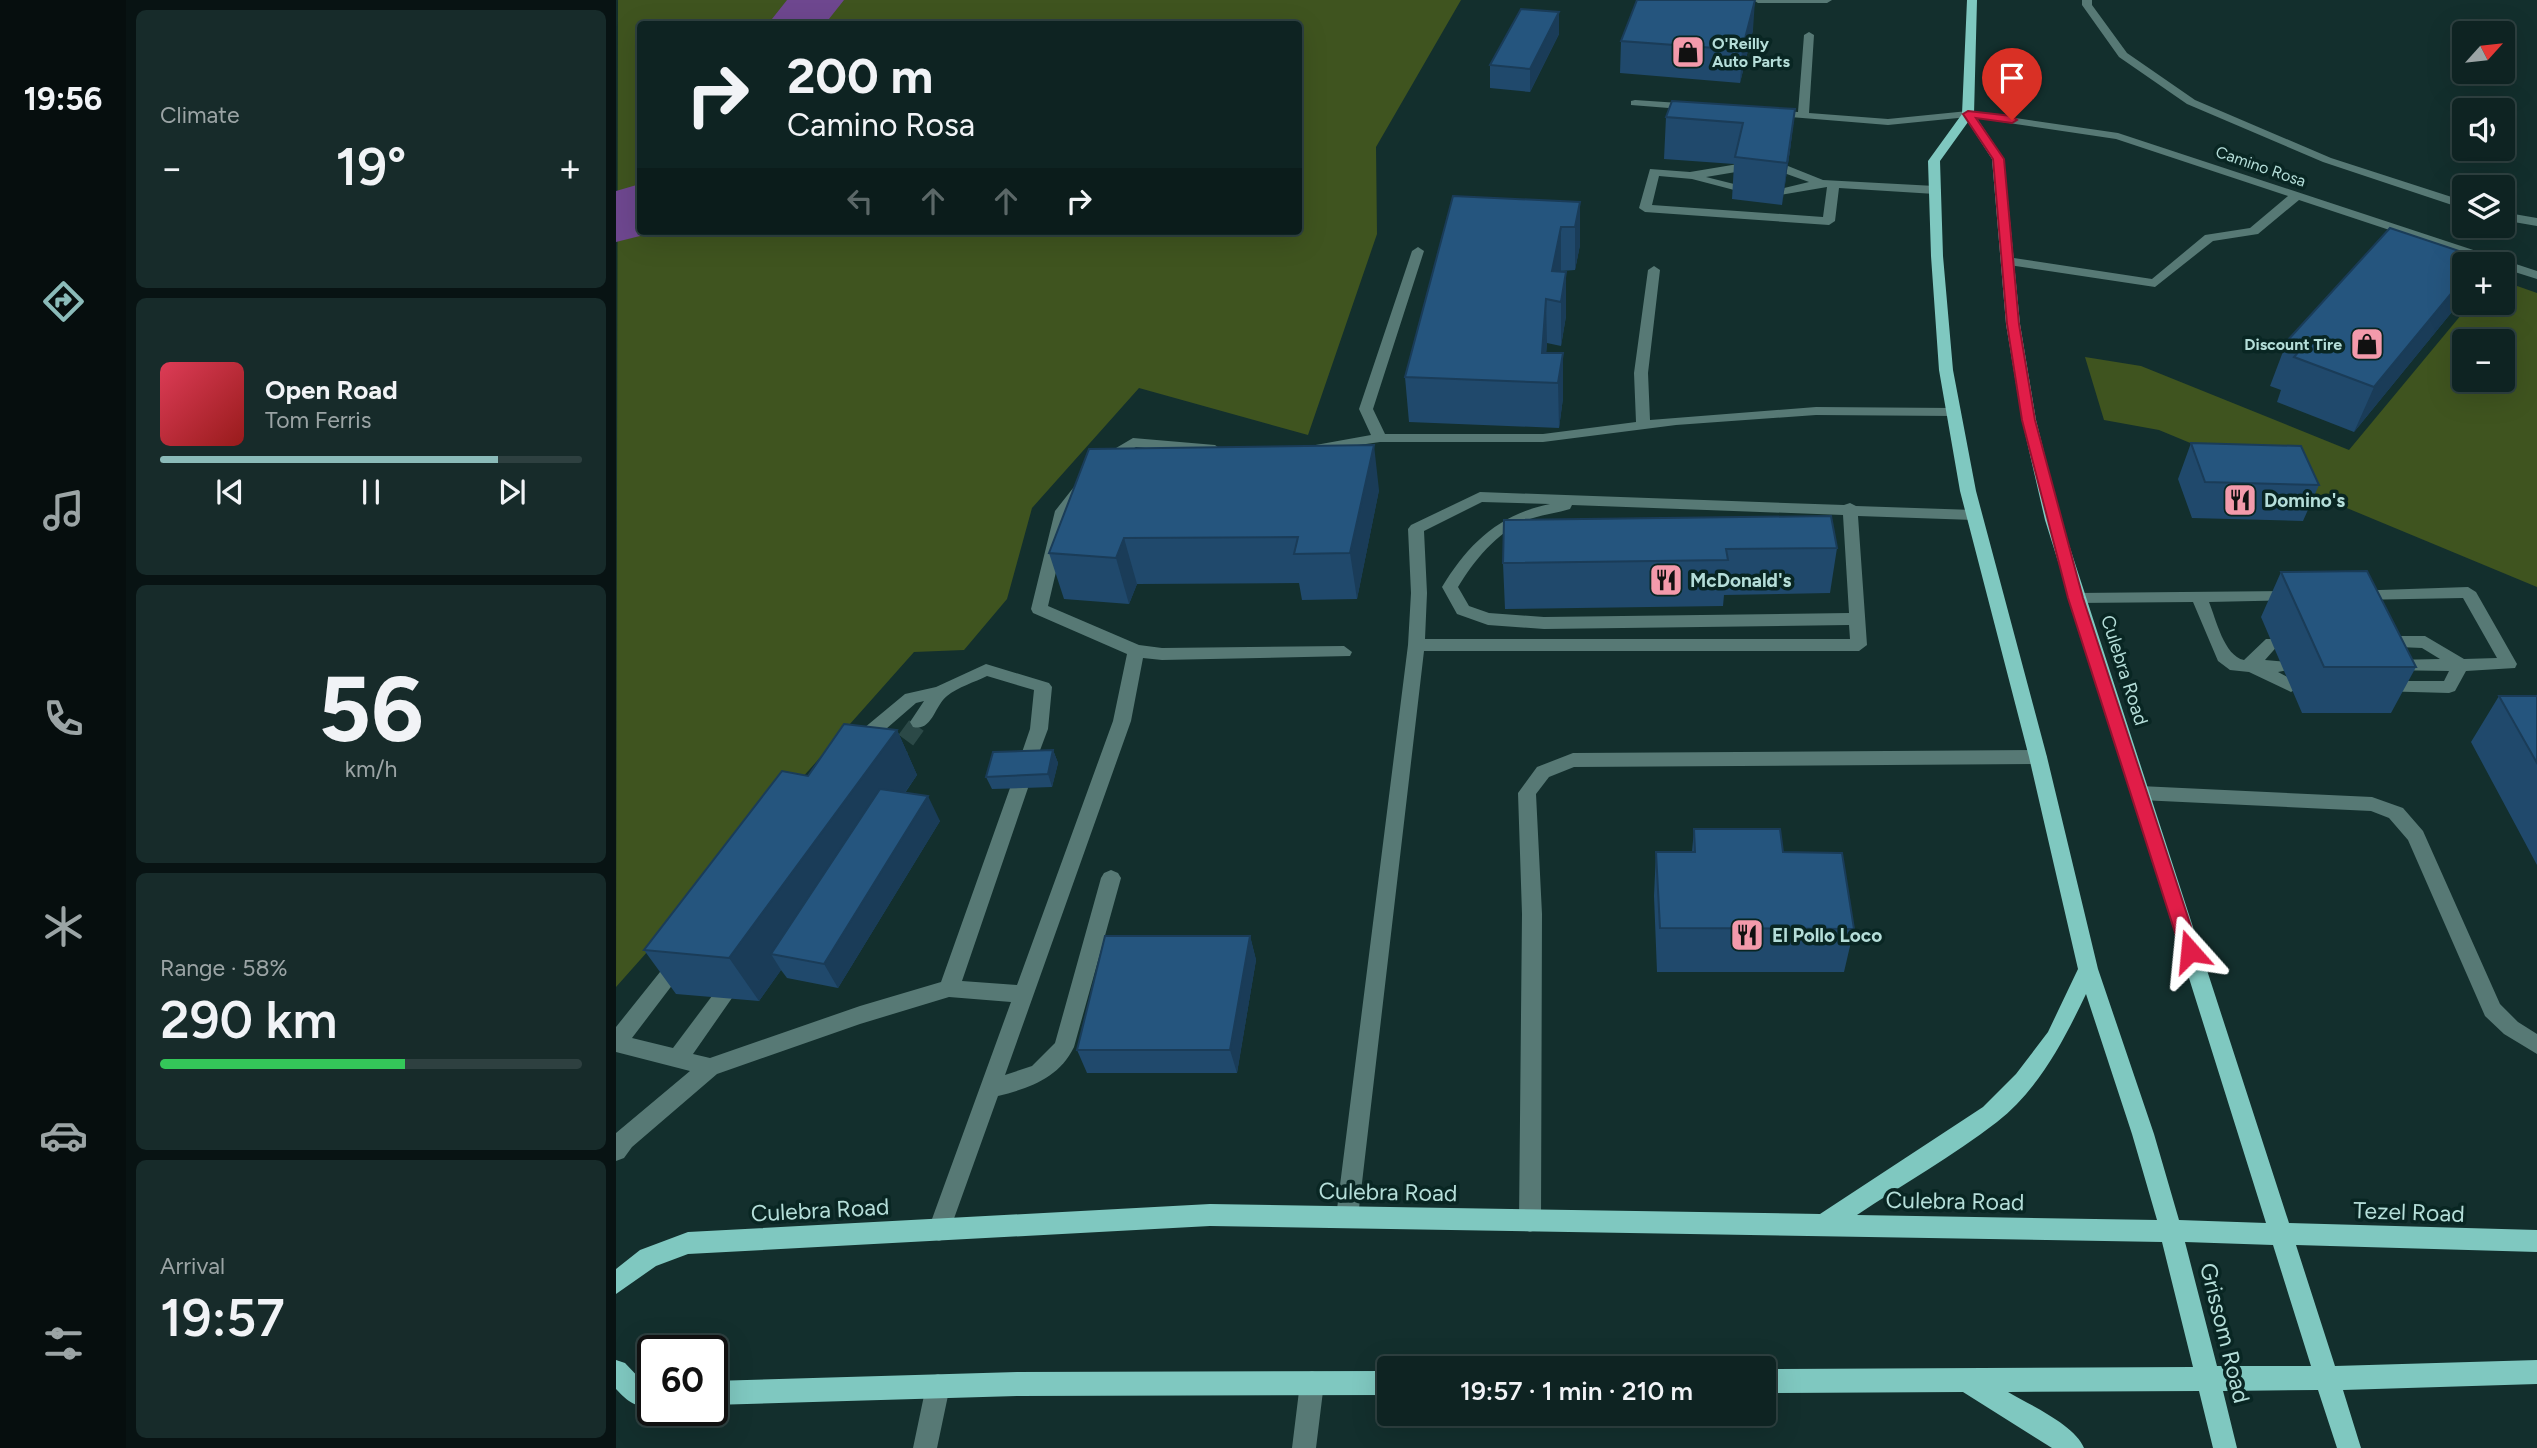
<!DOCTYPE html>
<html lang="en">
<head>
<meta charset="utf-8">
<style>
  body { margin:0; font-family:Figtree,sans-serif; background:#172b2a; color:#f1f3f6; height:100vh; display:flex; flex-direction:column; font-size:26px; white-space:nowrap }
  * { box-sizing:border-box; margin:0 }
  p { font-size:23px; color:#9ba4a5 }
  .icon { flex:none; width:38px; height:38px; fill:none; stroke:currentColor; stroke-width:2; stroke-linecap:round; stroke-linejoin:round }
  .map { position:relative; flex:1; overflow:hidden }
  .side { display:flex; flex-direction:column; gap:10px; padding:10px; background:#081313; width:490px }
  .side>* { flex:none }
  .banner { position:absolute; left:21px; top:21px; width:665px; height:214px; border-radius:7px; box-shadow:0 7px 28px #0002,0 0 0 2px #2e4040; background:#0e2322; color:#f1f3f6; overflow:hidden }
  .needle { width:46px; rotate:63deg }
  .buttons { position:absolute; left:1836px; top:21px; display:grid; gap:14px }
  .buttons a { display:grid; place-items:center; width:63px; height:63px; border-radius:7px; background:#0e2322; box-shadow:0 7px 28px #0002,0 0 0 2px #2e4040; font-size:35px }
  .speed { position:absolute; left:21px; top:1335px; display:flex; gap:14px; font-size:35px; font-weight:700; text-align:center }
  .speed>* { display:grid; place-content:center; width:91px; height:91px; border-radius:50%; background:#0e2322; box-shadow:0 7px 28px #0002,0 0 0 2px #2e4040; line-height:1 }
  .speed .limit { border:4px solid #111; border-radius:10px; background:#fff; color:#111 }
  .pin { position:absolute; display:grid; place-items:center; width:60px; height:60px; color:#fff; margin:-72px -30px; border-radius:50% 50% 50% 0; rotate:-45deg; box-shadow:0 0 7px #0007 }
  .pin .icon { rotate:45deg }
  .me { position:absolute; width:77px; margin:-38px; rotate:342deg; stroke-linejoin:round; filter:drop-shadow(0 0 5px #0008) }
  .turn { display:flex; align-items:center; gap:24px; height:147px; padding:0 35px; font-size:32px }
  .turn .icon { width:91px; height:91px; stroke-width:2.5 }
  .turn b { display:block; font-size:49px; line-height:60px }
  .lanes { display:flex; align-items:center; height:66px; padding:0 35px; background:#0003; justify-content:center; gap:35px; direction:ltr }
  .lanes .off { opacity:.35 }
  .big { font-size:52px; font-weight:600; line-height:1.1 }
  .side .tile { flex:1; display:flex; flex-direction:column; justify-content:center; gap:10px; min-width:0; padding:0 24px; border-radius:10px; background:#172b2a }
  .side .dial { align-items:center; gap:0 }
  .dial b { font-size:91px; line-height:1 }
  .song { display:flex; align-items:center; gap:21px }
  .cover { width:84px; height:84px; border-radius:10px; background:linear-gradient(135deg,hsl(350 70% 55%),hsl(0 70% 35%)) }
  .played { height:7px; border-radius:4px; background:linear-gradient(90deg,#8bbbb9 80%,#2e4040 80%) }
  .keys { display:flex; justify-content:space-around; direction:ltr }
  .heat { display:flex; justify-content:space-between; align-items:center; font-size:38px; direction:ltr }
  .charge { height:10px; border-radius:5px; background:linear-gradient(90deg,#34c759 58%,#2e4040 0) }
  .trip { position:absolute; left:761px; top:1356px; width:399px; height:70px; border-radius:7px; background:#0e2322; box-shadow:0 7px 28px #0002,0 0 0 2px #2e4040; font-weight:600; line-height:70px; text-align:center }
  main { display:flex; flex:1; min-height:0 }
  .menu { display:flex; flex-direction:column; width:126px; justify-content:space-around; align-items:center; background:#060e0e; color:#9ba4a5 }
  .menu .icon { width:49px; height:49px }
  .menu .selected { color:#8bbbb9 }
  .menu b { font-size:32px; color:#f1f3f6 }
  .map>svg:first-child { display:block }
</style>
</head>
<body>
<main>
<nav class="menu">
<b>19:56</b>
<svg class="icon selected" aria-label="directions" viewBox="0 0 24 24"><path d="M12 3l9 9-9 9-9-9zM9 14v-3h6M13 9l2 2-2 2"/></svg>
<svg class="icon" aria-label="music" viewBox="0 0 24 24"><path d="M9 18V5l10-2v13"/><circle cx="6" cy="18" r="3"/><circle cx="16" cy="16" r="3"/></svg>
<svg class="icon" aria-label="phone" viewBox="0 0 24 24"><path d="M5 4h4l2 5-3 2q2 4 5 5l2-3 5 2v4C11 20 4 13 5 4z"/></svg>
<svg class="icon" aria-label="climate" viewBox="0 0 24 24"><path d="M12 3v18M4 7l16 10M4 17L20 7"/></svg>
<svg class="icon" aria-label="car" viewBox="0 0 24 24"><path d="M5 17H2v-5l4-1 3-4h7l3 4 3 1v5h-3M9 17h6M6 11h13"/><circle cx="7" cy="17" r="2"/><circle cx="17" cy="17" r="2"/></svg>
<svg class="icon" aria-label="filters" viewBox="0 0 24 24"><path d="M4 7h16M4 17h16"/><circle cx="9" cy="7" r="2"/><circle cx="15" cy="17" r="2"/></svg>
</nav>
<section class="side">
<div class="tile"><p>Climate</p>
<div class="heat"><a>−</a><b class="big">19°</b><a>+</a></div>
</div>
<div class="tile">
<div class="song"><i class="cover"></i><div><b>Open Road</b><p>Tom Ferris</p></div></div>
<div class="played"></div>
<div class="keys"><svg class="icon" aria-label="previous" viewBox="0 0 24 24"><path d="M18 5L8 12l10 7zM5 5v14"/></svg><svg class="icon" aria-label="pause" viewBox="0 0 24 24"><path d="M8 5v14M16 5v14"/></svg><svg class="icon" aria-label="next" viewBox="0 0 24 24"><path d="M6 5l10 7-10 7zM19 5v14"/></svg></div>
</div>
<div class="tile dial"><b>56</b><p>km/h</p></div>
<div class="tile"><p>Range · 58%</p><b class="big">290 km</b><div class="charge"></div></div>
<div class="tile"><p>Arrival</p><b class="big">19:57</b></div>
</section>
<div class="map">
<svg width="1921" height="1448" viewBox="0 0 1921 1448">
  <rect width="100%" height="100%" fill="#132f2d"/>
  <path fill="#3f541f" fill-rule="evenodd" d="M2,0H845L760,147L761,234L692,435L523,388L416,508L391,599L348,650L298,652L0,987ZM24,24H682V231H24Z
    M1887,281L1921,293V587L1543,430L1488,420L1469,357L1525,366L1733,450L1855,303H1886ZM1848,341H1886V380H1848Z"/>
  <g fill="none" stroke-linecap="round" stroke-linejoin="round">
    <path fill="#6e478f" fill-rule="evenodd" d="M171,0H228L209,24H152Z
      M24,184V231H30L24,236L0,242V191Z"/>
    <path stroke="#2b4947" stroke-width="18" stroke-dasharray="18 9" stroke-linecap="butt" d="M274,762L303,722"/>
    <path fill="#577975" fill-rule="evenodd" d="M1137,0H1216L1211,3H1142Z
      M1466,0H1476V5L1511,53L1579,100L1715,158L1848,201V209L1707,162L1571,104L1503,57L1466,5Z
      M1193,32L1198,35L1193,113L1272,119L1352,111L1502,133L1921,271V279L1886,268V264H1876L1683,200L1642,234L1597,241L1539,287L1386,264L1385,261L1391,257L1536,279L1589,235L1634,228L1672,196L1500,139L1352,117L1272,125L1151,115V111L1155,110L1182,112L1188,35Z
      M1019,100L1078,104L1084,107L1078,110L1015,105V101Z
      M1122,164L1128,168L1126,171L1090,177L1122,185V191L1076,179L1043,176L1036,205L1207,217L1211,187L1164,195V189L1193,182L1168,173V167L1172,166L1207,180L1319,186L1325,190L1319,194L1223,188L1219,221L1213,225L1029,212L1023,208L1034,169L1074,172Z
      M1886,212L1921,218V226L1886,220Z
      M802,247L808,251L757,409L769,434H927L1020,422L1018,373L1032,270L1038,266L1044,270L1032,373L1034,420L1200,407L1338,408L1345,412L1338,416L1200,415L1060,425L927,442H764L694,452L692,449L694,446L755,435L743,409L796,251Z
      M517,438L599,445L606,450L599,455L520,447L490,464H480L478,461Z
      M466,481L474,486L454,512L432,606L523,645L546,648L728,646L736,652L734,656L546,660L527,658L515,721L389,1075L416,1066L439,1043L485,878L488,873L495,870L502,873L505,878L458,1047C443,1078 414,1088 382,1096L331,1238L323,1241L315,1238L312,1230L395,1002L333,997L244,1024L101,1074L16,1147L8,1158L0,1161V1133L74,1071L0,1052V1027L56,957L63,955L70,957L73,963L16,1038L57,1048L99,992L106,989L113,992L116,998L77,1054L94,1058L244,1006L325,982L394,788L397,783H409L412,788L346,981L401,985L497,721L511,654L417,613L415,609L439,511L461,483Z
      M864,492L1228,505L1234,503L1240,506L1358,510L1366,515L1358,520L1242,516L1251,645L1243,651H808L742,1217L739,1225L731,1228L723,1225L720,1217L792,645L795,593L792,529L795,525ZM866,502L934,504C883,514 852,544 826,587L841,614L872,625L928,629L1233,625L1234,639H809L811,593L808,531ZM956,505L1227,515L1233,613L928,617L873,613L853,606L842,587C859,559 884,528 917,518C929,514 942,513 954,509Z
      M1852,587L1860,592L1901,664L1899,668L1850,671L1839,691L1833,693L1761,691L1758,687L1761,683L1767,681H1828L1833,671L1769,670L1767,666L1769,662L1775,660L1824,659L1806,648L1760,646L1758,642L1766,636H1809L1848,659L1881,658L1847,598L1740,600L1734,599L1732,595L1734,591Z
      M1677,591L1683,592L1685,596L1683,600L1593,602C1600,619 1608,656 1628,660L1650,639H1662L1664,643L1649,660L1672,662L1674,666L1672,670L1662,672L1681,682L1684,686L1675,692L1633,672L1614,670L1602,661L1577,602L1460,603L1452,598L1460,593Z
      M370,664L433,683L436,687L432,729L417,769H405L402,764L414,729L418,690L371,676C359,682 342,687 331,696C319,705 316,732 297,727L294,722L308,701L300,703L248,748H236L233,743L236,738L289,694L320,687Z
      M1422,750L1428,752L1431,757L1428,762L1422,764L958,767L933,777L920,794L926,914L925,1221L922,1229L914,1232L906,1229L903,1221L906,914L902,793L921,767L957,753Z
      M1524,786L1756,797L1787,808L1807,831L1884,1004L1902,1022L1921,1034V1054L1888,1034L1869,1016L1792,840L1773,818L1755,811L1524,800L1518,798L1515,793L1518,788Z
      M696,1371L705,1374L708,1383L700,1448H676L684,1383L687,1374Z
      M322,1374L331,1377L334,1386L321,1448H297L310,1386L313,1377Z"/>
    <path fill="#7fc8c0" fill-rule="evenodd" d="M1351,0H1361L1358,114L1388,159L1404,324L1420,420L1445,520L1673,1223L1921,1230V1252L1680,1245L1719,1366L1921,1360V1384L1727,1390L1745,1448H1721L1702,1390L1607,1391L1621,1448H1597L1583,1391L1392,1392C1414,1405 1459,1425 1468,1448H1436L1347,1392L1148,1393V1369L1577,1367L1546,1242L594,1226L72,1254L40,1266L0,1294V1269L24,1250L72,1232L594,1204L1204,1214L1367,1107L1400,1074L1432,1032L1462,969L1413,757L1344,491L1323,370L1315,256L1312,161L1346,114ZM1352,122L1376,159L1390,324L1406,420L1429,520L1650,1223L1563,1220L1538,1134L1482,969L1431,757L1360,491L1337,370L1327,256L1324,161ZM1470,994L1516,1134L1541,1220L1241,1215C1287,1184 1337,1156 1381,1122C1423,1089 1448,1040 1470,994ZM1569,1242L1657,1245L1695,1366H1601Z
      M0,1360L9,1363L28,1383H37V1407C19,1407 12,1402 0,1389Z
      M774,1371V1395L401,1396L96,1405V1381L401,1372Z"/>
  </g>
  <path fill="#20496c" d="M943,12V34L914,92L874,88V65Z
    M1137,30L1124,83L1004,73L1005,41Z
    M1179,109L1174,150L1166,205L1116,199L1118,164L1048,159L1050,117Z
    M964,202V245L959,270L945,271L950,272V316L945,346L931,343L930,353H947V398L943,428L793,422L789,377Z
    M1774,228L1864,258L1861,264H1848V293L1844,302L1738,432L1661,402L1665,390L1654,386L1671,341Z
    M1575,443L1703,485L1687,521L1576,518L1562,479Z
    M473,449L763,490L741,599L686,600L683,583L521,584L513,604L448,599L433,553Z
    M888,520L1221,548L1214,593L1108,595L1107,606L889,609L887,563Z
    M1665,572L1800,667L1775,713H1686L1645,617Z
    M1883,696H1921V865L1855,742Z
    M281,730L301,775L289,793L324,821L222,988L171,978L165,970L143,1001L60,994L28,950L192,776Z
    M437,750L442,763L436,787L376,789L370,777Z
    M1078,829L1167,852L1238,929L1228,972H1041L1038,896L1040,852H1076Z
    M634,936L640,960L621,1073H471L461,1050Z"/>
  <path fill="#1a3c58" d="M1139,0L1137,30L1124,83L1126,50Z
    M943,12V34L914,92V69Z
    M1179,109L1174,150L1166,205L1171,163Z
    M964,202V245L959,270V227Z
    M945,227V271L940,301L936,271Z
    M950,272V316L945,346V302Z
    M1848,278V293L1844,302L1738,432L1758,387Z
    M930,299L931,343L928,382L926,353Z
    M947,353V398L943,428L942,383Z
    M758,445L763,490L741,599L734,553Z
    M508,538L521,584L513,604L500,558Z
    M281,730L301,775L173,958L155,954L165,970L143,1001L113,958Z
    M437,750L442,763L436,787L432,774Z
    M312,796L324,821L222,988L208,964Z
    M634,936L640,960L621,1073L614,1050Z"/>
  <path fill="#25557e" stroke="#1a3c58" stroke-width="2" d="M1021,0H1139L1126,50L1005,41Z
    M905,9L943,12L914,69L874,65Z
    M1056,101L1179,109L1171,163L1119,157L1127,123L1050,117Z
    M837,196L964,202L959,227H945L936,271L950,272L945,302L930,299L926,353H947L942,383L789,377Z
    M1774,228L1864,258L1859,264H1848V278L1758,387L1678,357L1687,347L1671,341Z
    M1575,443L1685,446L1703,485L1589,482Z
    M758,445L734,553L678,554L682,537L508,538L500,558L433,553L473,449Z
    M1215,516L1221,548L1110,549L1112,560L887,563L888,520Z
    M1751,571L1800,667H1708L1665,572Z
    M1883,696H1921V763Z
    M228,724L281,730L113,958L28,950L166,771L192,776Z
    M437,750L432,774L370,777L377,752Z
    M264,789L312,796L208,964L155,954Z
    M1078,829H1164L1167,852L1226,853L1238,929L1044,928L1040,852H1079Z
    M489,936H634L614,1050H461Z"/>
  <path fill="#e11d48" stroke="#92132f" stroke-width="2" d="M1352,111L1396,116L1401,120L1396,123L1360,118L1388,159L1403,324L1419,420L1467,598L1583,951L1581,957L1574,959L1568,957L1565,951L1452,598L1406,420L1391,324L1377,159L1347,114Z"/>
  <defs>
    <symbol id="shop-square" viewBox="-11 -11 22 22"><rect x="-9" y="-9" width="18" height="18" rx="4" fill="#f39aab" stroke="#092623"/><path d="M-5-2.5h2.3a2.7 3.5 0 0 1 5.4 0H5L5.5 6h-11ZM-1.5-2.5h3a1.5 2.3 0 0 0-3 0Z" fill="#111"/></symbol>
    <symbol id="restaurant-square" viewBox="-11 -11 22 22"><rect x="-9" y="-9" width="18" height="18" rx="4" fill="#f39aab" stroke="#092623"/><path d="M-5-6h1v4h1v-4h1v4h1v-4h1v5L-1.5 .5V6h-2V.5L-5-1ZM5-6V6H3V1.5H1.5Q1.5-4 5-6Z" fill="#111"/></symbol>
  </defs>
  <g fill-rule="evenodd">
    <use href="#shop-square" x="1053" y="33" width="38" height="38"/>
    <use href="#shop-square" x="1732" y="325" width="38" height="38"/>
    <use href="#restaurant-square" x="1605" y="481" width="38" height="38"/>
    <use href="#restaurant-square" x="1031" y="561" width="38" height="38"/>
    <use href="#restaurant-square" x="1112" y="916" width="38" height="38"/>
  </g>
  <g text-anchor="middle" stroke-width="7" stroke-linejoin="round" paint-order="stroke">
    <g font-size="16" font-weight="bold" fill="#b5ded9" stroke="#092623" text-anchor="start">
      <text x="1096" y="49">O'Reilly<tspan x="1096" dy="18">Auto Parts</tspan></text>
      <text x="1726" y="350" text-anchor="end">Discount Tire</text>
    </g>
    <g font-size="16" fill="#b5ded9" stroke="#092623">
      <text transform="translate(1645 166) rotate(19)" y="6">Camino Rosa</text>
    </g>
    <g font-size="19" font-weight="bold" fill="#b5ded9" stroke="#092623" text-anchor="start">
      <text x="1648" y="507">Domino's</text>
      <text x="1074" y="587">McDonald's</text>
      <text x="1156" y="942">El Pollo Loco</text>
    </g>
    <g font-size="19" fill="#b5ded9" stroke="#092623">
      <text transform="translate(1509 670) rotate(72)" y="7">Culebra Road</text>
    </g>
    <g font-size="23" fill="#b5ded9" stroke="#092623">
      <text transform="translate(772 1192) rotate(1)" y="8">Culebra Road</text>
      <text transform="translate(1339 1201) rotate(1)" y="8">Culebra Road</text>
      <text transform="translate(204 1210) rotate(-3)" y="8">Culebra Road</text>
      <text transform="translate(1793 1212) rotate(2)" y="8">Tezel Road</text>
      <text transform="translate(1609 1333) rotate(76)" y="8">Grissom Road</text>
    </g>
  </g>
</svg>
<div class="buttons">
<a><svg class="needle" viewBox="-14 -14 28 28"><path d="M0-13l5 13h-10z" fill="#e53935"/><path d="M0 13l5-13h-10z" fill="#9ba4a5"/></svg></a>
<a><svg class="icon" aria-label="sound" viewBox="0 0 24 24"><path d="M4 9h4l5-4v14l-5-4H4zM17 9q2 3 0 6"/></svg></a>
<a><svg class="icon" aria-label="layers" viewBox="0 0 24 24"><path d="M12 4l9 5-9 5-9-5zM3 14l9 5 9-5"/></svg></a>
<a>+</a>
<a>−</a>
</div>
<div class="speed"><div class="limit">60</div></div>
<div class="pin" style="left:1396px;top:120px;background:#d93025"><svg class="icon" aria-label="arrive" viewBox="0 0 24 24"><path d="M6 21V4h12l-3 4 3 4H6"/></svg></div>
<svg class="me" style="left:1574px;top:951px" viewBox="-20 -20 40 40"><path d="M0-17L14 15 0 8-14 15z" fill="#e11d48" stroke="#fff" stroke-width="4"/></svg>
<div class="trip">19:57 · 1 min · 210 m</div>
<div class="banner">
<div class="turn"><svg class="icon" aria-label="right" viewBox="0 0 24 24"><path d="M7 20v-9h11M14 6l5 5-5 5"/></svg><div><b>200 m</b>Camino Rosa</div></div>
<div class="lanes"><svg class="icon off" aria-label="left" viewBox="0 0 24 24"><path d="M17 20v-9H6M10 6l-5 5 5 5"/></svg><svg class="icon off" aria-label="ahead" viewBox="0 0 24 24"><path d="M12 20V5M6 11l6-6 6 6"/></svg><svg class="icon off" aria-label="ahead" viewBox="0 0 24 24"><path d="M12 20V5M6 11l6-6 6 6"/></svg><svg class="icon" aria-label="right" viewBox="0 0 24 24"><path d="M7 20v-9h11M14 6l5 5-5 5"/></svg></div>
</div>
</div>
</main>
</body>
</html>
